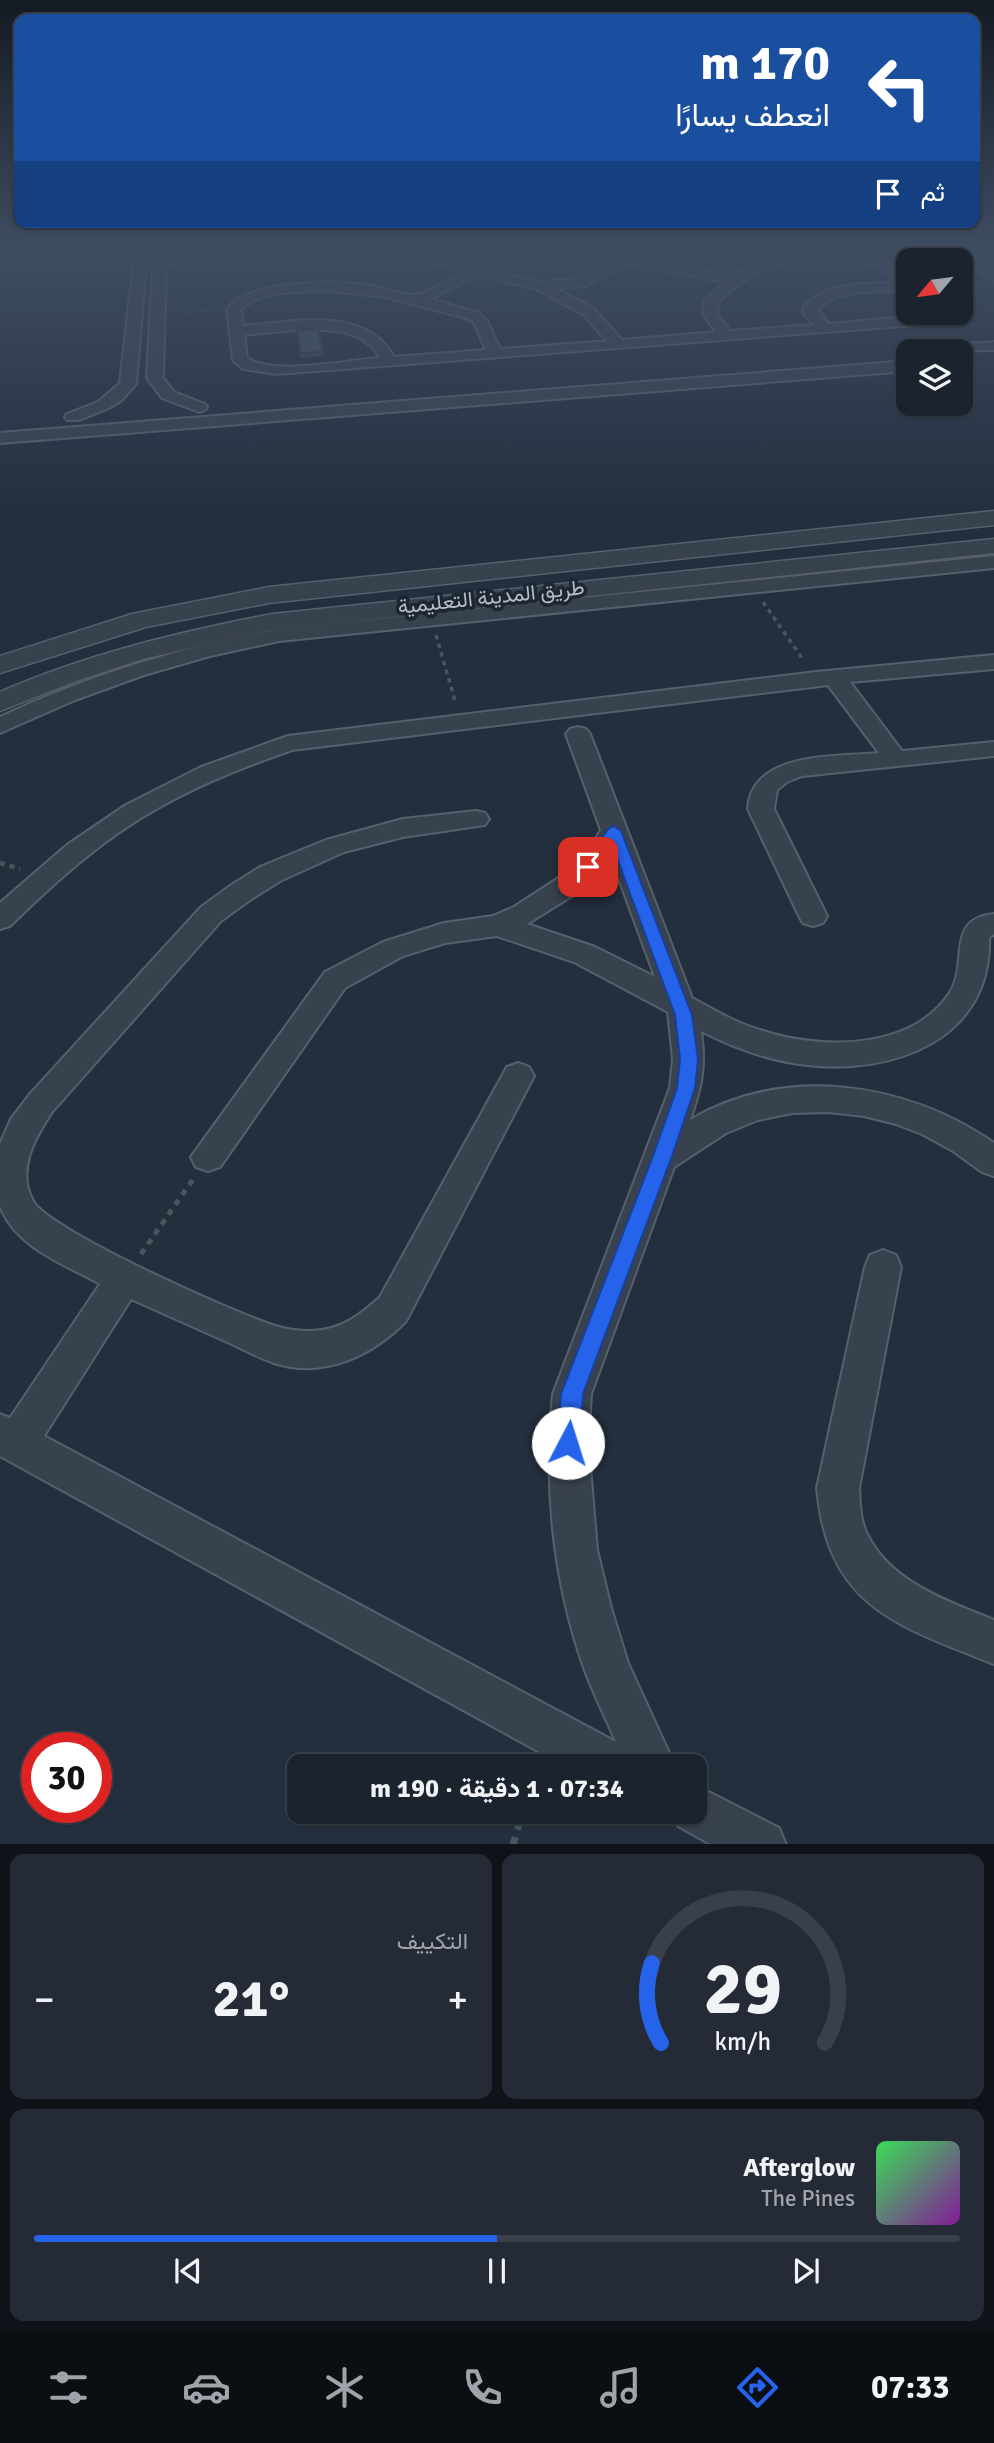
<!DOCTYPE html>
<html lang="ar">
<head>
<meta charset="utf-8">
<style>
  body { margin:0; font-family:Signika,Vazirmatn,sans-serif; background:#242b36; color:#f1f3f6; direction:rtl; height:100vh; display:flex; flex-direction:column; font-size:26px; white-space:nowrap }
  * { box-sizing:border-box; margin:0 }
  p { font-size:23px; color:#a0a4aa }
  .icon { flex:none; width:38px; height:38px; fill:none; stroke:currentColor; stroke-width:2; stroke-linecap:round; stroke-linejoin:round }
  .map { position:relative; height:1844px; overflow:hidden; direction:ltr }
  .details { display:flex; flex-direction:column; gap:10px; padding:10px; background:#0f1319; flex:1 }
  .details>* { flex:none }
  .hud { position:absolute; left:14px; top:14px; width:966px; height:214px; border-radius:14px; box-shadow:0 2px 5px #0004,0 0 0 2px #39404a; direction:rtl; background:#1a4fa0; color:#fff; overflow:hidden }
  .needle { width:46px; rotate:241deg }
  .fabs { position:absolute; left:896px; top:248px; display:grid; gap:14px }
  .fabs a { display:grid; place-items:center; width:77px; height:77px; border-radius:14px; background:#1b232e; box-shadow:0 2px 5px #0004,0 0 0 2px #39404a; font-size:35px }
  .speed { position:absolute; left:21px; top:1732px; display:flex; gap:14px; font-size:35px; font-weight:700; text-align:center }
  .speed>* { display:grid; place-content:center; width:91px; height:91px; border-radius:50%; background:#1b232e; box-shadow:0 2px 5px #0004,0 0 0 2px #39404a; line-height:1 }
  .speed .limit { border:10px solid #d22; background:#fff; color:#111 }
  .pin { position:absolute; display:grid; place-items:center; width:60px; height:60px; color:#fff; margin:-30px; border-radius:14px; box-shadow:0 4px 10px #0006 }
  .me { position:absolute; width:77px; margin:-38px; rotate:5deg; stroke-linejoin:round; filter:drop-shadow(0 0 5px #0008) }
  .turn { display:flex; align-items:center; gap:24px; height:147px; padding:0 35px; font-size:32px }
  .turn .icon { width:91px; height:91px; stroke-width:2.5 }
  .turn b { display:block; font-size:49px; line-height:60px }
  .then { display:flex; align-items:center; height:66px; padding:0 35px; background:#0003; gap:14px; font-size:26px }
  .big { font-size:52px; font-weight:700; line-height:1.1 }
  .details .widget { flex:1; display:flex; flex-direction:column; justify-content:center; gap:10px; min-width:0; padding:0 24px; border-radius:14px; background:#242b36 }
  .details .dial { align-items:center; gap:0 }
  .dial svg { height:182px; overflow:visible; fill:none; stroke:#39404a; stroke-width:7; stroke-linecap:round; text-anchor:middle }
  .dial text { fill:#f1f3f6; stroke:none }
  .song { display:flex; align-items:center; gap:21px }
  .cover { width:84px; height:84px; border-radius:10px; background:linear-gradient(135deg,hsl(130 70% 55%),hsl(290 70% 35%)) }
  .played { height:7px; border-radius:4px; background:linear-gradient(90deg,#2563eb 50%,#39404a 50%) }
  .keys { display:flex; justify-content:space-around; direction:ltr }
  .heat { display:flex; justify-content:space-between; align-items:center; font-size:38px; direction:ltr }
  .details .tiles { flex:1; display:grid; gap:10px; grid-template-columns:1fr 1fr }
  .widget:last-child { grid-column:span 2 }
  .trip { position:absolute; left:287px; top:1754px; width:420px; height:70px; border-radius:14px; background:#1b232e; box-shadow:0 2px 5px #0004,0 0 0 2px #39404a; font-weight:700; line-height:70px; text-align:center; direction:rtl }
  .menu { display:flex; height:112px; justify-content:space-around; align-items:center; background:#0b0e12; color:#a0a4aa }
  .menu .icon { width:49px; height:49px }
  .menu .selected { color:#2563eb }
  .menu b { font-size:32px; color:#f1f3f6 }
  .map>svg:first-child { display:block }
</style>
</head>
<body>
<div class="map">
<svg width="994" height="1845" viewBox="0 0 994 1845">
  <rect width="100%" height="100%" fill="#242f3e"/>
  <g fill="none" stroke-linecap="round" stroke-linejoin="round">
    <defs>
      <path id="minor" d="M135,251H147V256H154V251H166V256L294,251H398L421,253L540,282L577,279L618,255L628,251H643L636,257L732,276C776,246 867,239 908,276V291C877,292 842,287 817,309L829,324L951,313L943,321L930,324L277,374L243,369L233,360L227,309C250,280 333,280 368,285C381,287 404,296 416,295C427,294 453,277 465,271L421,261L360,254L166,264L163,378L174,392L205,404L207,407L205,410L199,412L162,398L147,378L153,264H146L136,384L122,400L109,408L79,420H67L65,417L67,414L98,402L120,383ZM841,259L878,266L901,283C868,284 826,280 803,308V313L814,325L730,331L717,314L718,303L721,299C758,264 790,259 841,259ZM626,263L724,282L704,302L703,314L716,332L622,340L593,308L555,288L585,286ZM478,275L536,289L583,314L607,341L500,349L487,321L479,313L430,299ZM330,291L386,297L469,319L474,323L486,350L394,357C366,305 291,322 243,326L241,310C260,289 304,292 330,291ZM306,329C334,330 366,331 380,358C347,360 274,376 247,358L244,335Z
        M994,342V350L908,352L915,348Z
        M908,361V371L0,443V433Z
        M994,556V568L279,641L210,656L144,675L75,700L0,733V717C89,675 182,647 279,629Z
        M994,655V669L850,682L902,751L994,742V756L802,776L787,782L777,790L774,809L827,916L823,923L813,926L803,923L799,916L748,809C751,751 837,757 879,753L828,685L292,750C232,771 173,795 121,831C80,859 45,892 10,926L0,929V903L67,845L126,805L201,767L288,736L816,672Z
        M578,727L586,729L590,734L692,998C714,1010 736,1023 760,1030C820,1050 910,1051 949,994C970,963 944,919 994,914V934L989,938C992,1039 894,1075 807,1065C770,1061 734,1048 701,1031C706,1066 702,1086 690,1120C785,1064 906,1082 994,1143V1176L982,1172L953,1151L922,1134L896,1124L864,1116L828,1112L792,1113L758,1120L726,1133L674,1167L591,1394L588,1443L597,1550L611,1608L628,1663L675,1766H565L0,1456V1414L10,1418L100,1284C64,1264 15,1247 0,1206V1144L11,1119L30,1094L201,907L230,886L260,867L326,840L403,819L476,811L485,813L489,819L485,825L403,837L344,852L280,881L250,900L221,921L52,1112C35,1138 16,1170 33,1201C48,1230 240,1316 279,1327C289,1330 300,1331 310,1331C340,1331 359,1316 380,1297L507,1067L518,1063L529,1067L534,1076L406,1321C372,1356 323,1379 274,1363C257,1357 241,1348 225,1341C194,1327 162,1313 131,1299L44,1436L616,1742C606,1718 593,1693 584,1668C553,1580 544,1487 553,1394L670,1088L673,1059L668,1012L574,962L497,936L445,943L403,956L345,988L220,1167L208,1171L196,1167L191,1157L325,972L383,942L444,923L493,916L514,907L560,877L593,844L601,830L566,734L570,729ZM611,857L655,977L595,947L527,924L580,891Z
        M883,1250L896,1255L901,1267L859,1488C860,1504 860,1522 868,1536C892,1583 949,1602 994,1620V1664C896,1625 828,1607 817,1488L865,1267L870,1255Z
        M695,1785L779,1828L786,1845H712L678,1826L672,1811H695Z"/>
      <path id="tertiary" d="M948,251H966L994,270V282Z
        M994,511V525L269,603L146,627L0,673V656L132,614L269,587Z
        M994,539V553L272,630L143,659L76,681L0,711V692C87,654 179,632 272,614Z"/>
    </defs>
    <use href="#minor" stroke="#565f6c" stroke-width="4"/>
    <use href="#tertiary" stroke="#565f6c" stroke-width="3"/>
    <path stroke="#44595c" stroke-width="2" stroke-dasharray="2.5 2.5" stroke-linecap="butt" d="M185,312L215,310"/>
    <path stroke="#44595c" stroke-width="3.5" stroke-dasharray="4.5 4.5" stroke-linecap="butt" d="M763,602L804,661
      M436,635L456,704"/>
    <path stroke="#44595c" stroke-width="4.5" stroke-dasharray="5 5" stroke-linecap="butt" d="M0,863L20,869"/>
    <path stroke="#44595c" stroke-width="5" stroke-dasharray="6 6" stroke-linecap="butt" d="M141,1254L194,1178"/>
    <path stroke="#44595c" stroke-width="7" stroke-dasharray="8 8" stroke-linecap="butt" d="M513,1845L523,1811"/>
    <use href="#minor" fill="#38414e" fill-rule="evenodd"/>
    <use href="#tertiary" fill="#38414e" fill-rule="evenodd"/>
  </g>
  <path fill="#3b4654" d="M297,330L323,352V356L301,358Z"/>
  <path fill="#455162" stroke="#303945" stroke-width="2" d="M318,329L323,352L300,353L297,330Z"/>
  <linearGradient id="sky" x2="0" y2="1"><stop stop-color="#141a22"/><stop offset="0.49" stop-color="#3f4d63"/><stop offset="1" stop-color="#3f4d63" stop-opacity="0"/></linearGradient>
  <rect width="994" height="509" fill="url(#sky)"/>
  <path fill="#2563eb" stroke="#184099" stroke-width="2" d="M614,826L621,831L692,1015L698,1059L695,1088L672,1156L583,1394L580,1443L576,1451L568,1455L560,1451L557,1443L561,1394L653,1156L677,1088L680,1059L675,1015L612,845L594,871L588,872L581,867L609,828Z"/>
  <g text-anchor="middle" stroke-width="7" stroke-linejoin="round" paint-order="stroke">
    <g font-size="21" fill="#b4bcc9" stroke="#1d2633">
      <text transform="translate(491 597) rotate(-6)" y="7">طريق المدينة التعليمية</text>
    </g>
  </g>
</svg>
<div class="fabs">
<a><svg class="needle" viewBox="-14 -14 28 28"><path d="M0-13l5 13h-10z" fill="#e53935"/><path d="M0 13l5-13h-10z" fill="#a0a4aa"/></svg></a>
<a><svg class="icon" aria-label="layers" viewBox="0 0 24 24"><path d="M12 4l9 5-9 5-9-5zM3 14l9 5 9-5"/></svg></a>
</div>
<div class="speed"><div class="limit">30</div></div>
<div class="pin" style="left:588px;top:867px;background:#d93025"><svg class="icon" aria-label="arrive" viewBox="0 0 24 24"><path d="M6 21V4h12l-3 4 3 4H6"/></svg></div>
<svg class="me" style="left:568px;top:1443px" viewBox="-20 -20 40 40"><circle r="19" fill="#fff"/><path d="M0-13L10 11 0 6-10 11z" fill="#2563eb"/></svg>
<div class="trip">07:34 · 1 دقيقة · 190 m</div>
<div class="hud">
<div class="turn"><svg class="icon" aria-label="left" viewBox="0 0 24 24"><path d="M17 20v-9H6M10 6l-5 5 5 5"/></svg><div><b>170 m</b>انعطف يسارًا</div></div>
<div class="then">ثم<svg class="icon" aria-label="arrive" viewBox="0 0 24 24"><path d="M6 21V4h12l-3 4 3 4H6"/></svg></div>
</div>
</div>
<section class="details">
<div class="tiles">
<div class="widget dial"><svg viewBox="0 0 100 80">
<path d="M14 69A42 42 0 1 1 86 69"/>
<path d="M14 69A42 42 0 0 1 10 34" stroke="#2563eb"/>
<text x="50" y="56" font-size="32" font-weight="700">29</text>
<text x="50" y="72" font-size="11">km/h</text>
</svg></div>
<div class="widget"><p>التكييف</p>
<div class="heat"><a>−</a><b class="big">21°</b><a>+</a></div>
</div>
<div class="widget">
<div class="song"><i class="cover"></i><div><b>Afterglow</b><p>The Pines</p></div></div>
<div class="played"></div>
<div class="keys"><svg class="icon" aria-label="previous" viewBox="0 0 24 24"><path d="M18 5L8 12l10 7zM5 5v14"/></svg><svg class="icon" aria-label="pause" viewBox="0 0 24 24"><path d="M8 5v14M16 5v14"/></svg><svg class="icon" aria-label="next" viewBox="0 0 24 24"><path d="M6 5l10 7-10 7zM19 5v14"/></svg></div>
</div>
</div>
</section>
<nav class="menu">
<b>07:33</b>
<svg class="icon selected" aria-label="directions" viewBox="0 0 24 24"><path d="M12 3l9 9-9 9-9-9zM9 14v-3h6M13 9l2 2-2 2"/></svg>
<svg class="icon" aria-label="music" viewBox="0 0 24 24"><path d="M9 18V5l10-2v13"/><circle cx="6" cy="18" r="3"/><circle cx="16" cy="16" r="3"/></svg>
<svg class="icon" aria-label="phone" viewBox="0 0 24 24"><path d="M5 4h4l2 5-3 2q2 4 5 5l2-3 5 2v4C11 20 4 13 5 4z"/></svg>
<svg class="icon" aria-label="climate" viewBox="0 0 24 24"><path d="M12 3v18M4 7l16 10M4 17L20 7"/></svg>
<svg class="icon" aria-label="car" viewBox="0 0 24 24"><path d="M5 17H2v-5l4-1 3-4h7l3 4 3 1v5h-3M9 17h6M6 11h13"/><circle cx="7" cy="17" r="2"/><circle cx="17" cy="17" r="2"/></svg>
<svg class="icon" aria-label="filters" viewBox="0 0 24 24"><path d="M4 7h16M4 17h16"/><circle cx="9" cy="7" r="2"/><circle cx="15" cy="17" r="2"/></svg>
</nav>
</body>
</html>
